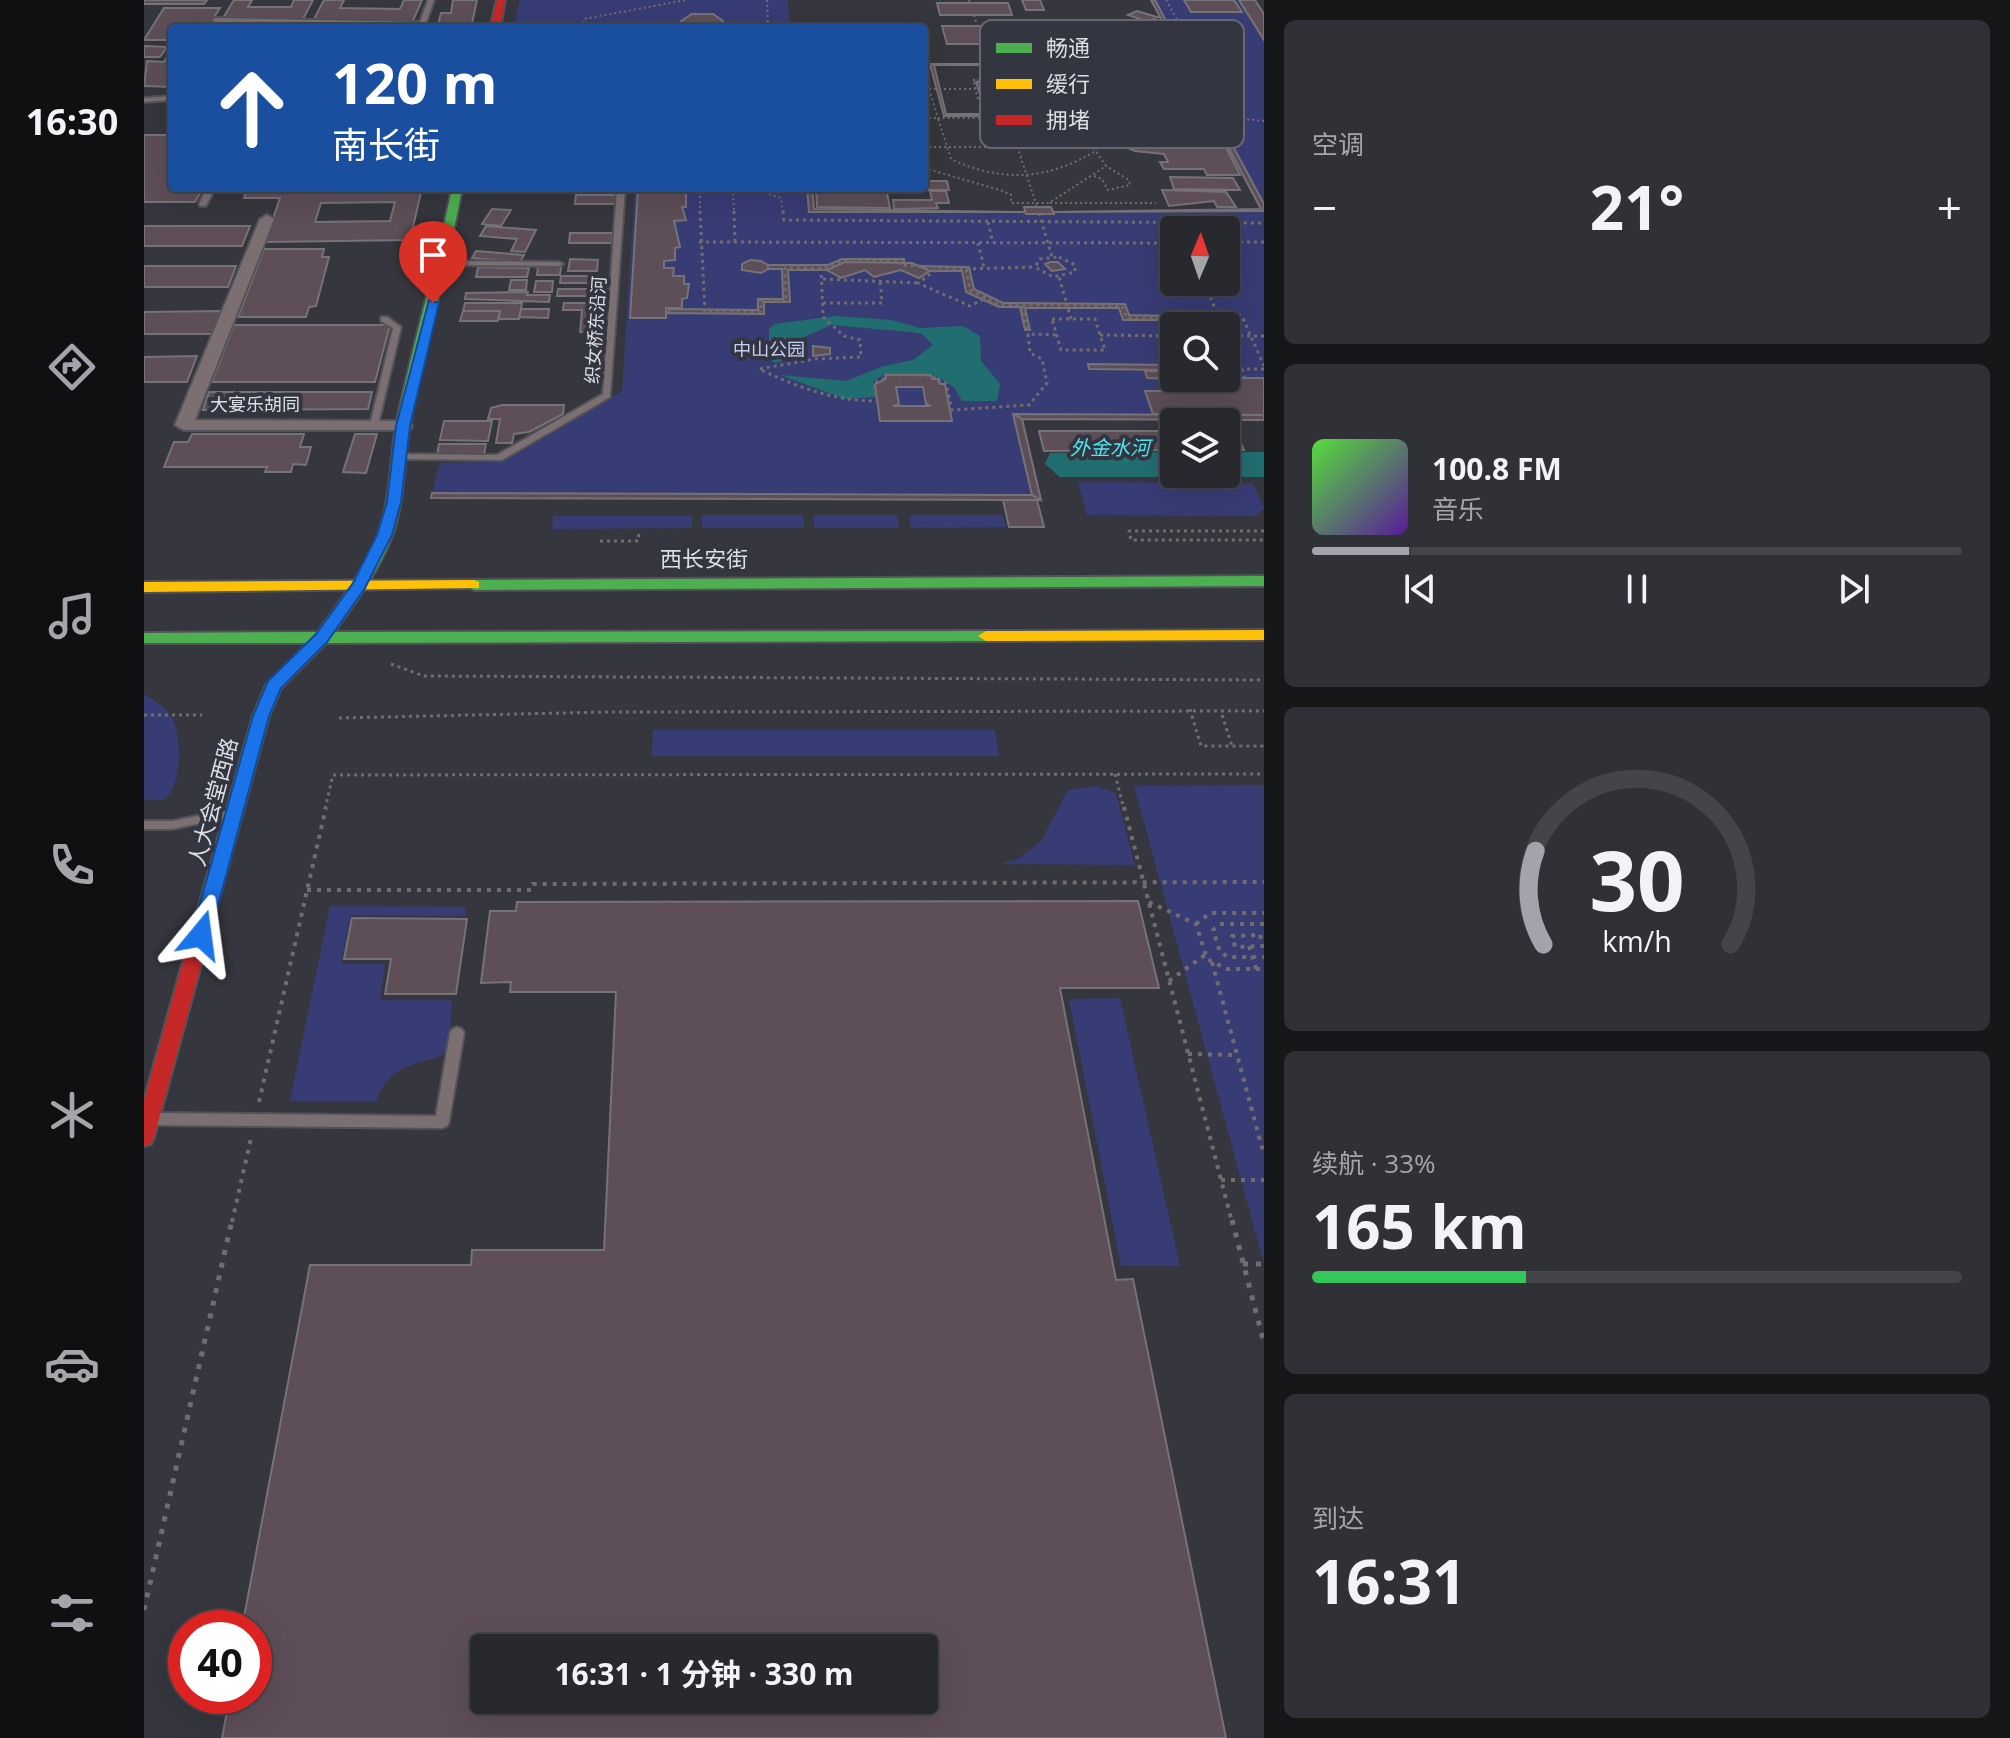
<!DOCTYPE html>
<html lang="zh">
<head>
<meta charset="utf-8">
<style>
  body { margin:0; font-family:"Open Sans","Noto Sans SC",sans-serif; background:#303136; color:#f1f3f6; height:100vh; display:flex; flex-direction:column; font-size:30px; white-space:nowrap }
  * { box-sizing:border-box; margin:0 }
  p { font-size:26px; color:#a5a6aa }
  .icon { flex:none; width:44px; height:44px; fill:none; stroke:currentColor; stroke-width:2; stroke-linecap:round; stroke-linejoin:round }
  .map { position:relative; flex:1; overflow:hidden }
  .details { display:flex; flex-direction:column; gap:20px; padding:20px; background:#161719; width:746px }
  .details>* { flex:none }
  .banner { position:absolute; left:24px; top:24px; width:760px; height:168px; border-radius:8px; box-shadow:0 8px 32px #0002,0 0 0 2px #44454a; background:#1a4fa0; color:#fff; overflow:hidden }
  .needle { width:52px; rotate:2deg }
  .buttons { position:absolute; left:1016px; top:216px; display:grid; gap:16px }
  .buttons a { display:grid; place-items:center; width:80px; height:80px; border-radius:8px; background:#28292e; box-shadow:0 8px 32px #0002,0 0 0 2px #44454a; font-size:40px }
  .speed { position:absolute; left:24px; top:1610px; display:flex; gap:16px; font-size:40px; font-weight:700; text-align:center }
  .speed>* { display:grid; place-content:center; width:104px; height:104px; border-radius:50%; background:#28292e; box-shadow:0 8px 32px #0002,0 0 0 2px #44454a; line-height:1 }
  .speed .limit { border:12px solid #d22; background:#fff; color:#111 }
  .pin { position:absolute; display:grid; place-items:center; width:68px; height:68px; color:#fff; margin:-82px -34px; border-radius:50% 50% 50% 0; rotate:-45deg; box-shadow:0 0 8px #0007 }
  .pin .icon { rotate:45deg }
  .me { position:absolute; width:88px; margin:-44px; rotate:16deg; stroke-linejoin:round; filter:drop-shadow(0 0 6px #0008) }
  .turn { display:flex; align-items:center; gap:28px; height:168px; padding:0 32px; font-size:36px }
  .turn .icon { width:104px; height:104px; stroke-width:2.5 }
  .turn b { display:block; font-size:56px; line-height:68px }
  .big { font-size:60px; font-weight:700; line-height:1.1 }
  .details .tile { flex:1; display:flex; flex-direction:column; justify-content:center; gap:12px; min-width:0; padding:0 28px; border-radius:12px; background:#303136 }
  .details .dial { align-items:center; gap:0 }
  .dial svg { height:208px; overflow:visible; fill:none; stroke:#44454a; stroke-width:7; stroke-linecap:round; text-anchor:middle }
  .dial text { fill:#f1f3f6; stroke:none }
  .song { display:flex; align-items:center; gap:24px }
  .cover { width:96px; height:96px; border-radius:12px; background:linear-gradient(135deg,hsl(110 70% 55%),hsl(270 70% 35%)) }
  .played { height:8px; border-radius:4px; background:linear-gradient(90deg,#a3a4ab 15%,#44454a 15%) }
  .keys { display:flex; justify-content:space-around; direction:ltr }
  .heat { display:flex; justify-content:space-between; align-items:center; font-size:44px; direction:ltr }
  .charge { height:12px; border-radius:6px; background:linear-gradient(90deg,#34c759 33%,#44454a 0) }
  .trip { position:absolute; left:326px; top:1634px; width:468px; height:80px; border-radius:8px; background:#28292e; box-shadow:0 8px 32px #0002,0 0 0 2px #44454a; font-weight:700; line-height:80px; text-align:center }
  main { display:flex; flex:1; min-height:0 }
  .menu { display:flex; flex-direction:column; width:144px; justify-content:space-around; align-items:center; background:#101012; color:#a5a6aa }
  .menu .icon { width:56px; height:56px }
  .menu .selected { color:#a3a4ab }
  .menu b { font-size:36px; color:#f1f3f6 }
  .map>svg:first-child { display:block }
</style>
</head>
<body>
<main>
<nav class="menu">
<b>16:30</b>
<svg class="icon selected" aria-label="directions" viewBox="0 0 24 24"><path d="M12 3l9 9-9 9-9-9zM9 14v-3h6M13 9l2 2-2 2"/></svg>
<svg class="icon" aria-label="music" viewBox="0 0 24 24"><path d="M9 18V5l10-2v13"/><circle cx="6" cy="18" r="3"/><circle cx="16" cy="16" r="3"/></svg>
<svg class="icon" aria-label="phone" viewBox="0 0 24 24"><path d="M5 4h4l2 5-3 2q2 4 5 5l2-3 5 2v4C11 20 4 13 5 4z"/></svg>
<svg class="icon" aria-label="climate" viewBox="0 0 24 24"><path d="M12 3v18M4 7l16 10M4 17L20 7"/></svg>
<svg class="icon" aria-label="car" viewBox="0 0 24 24"><path d="M5 17H2v-5l4-1 3-4h7l3 4 3 1v5h-3M9 17h6M6 11h13"/><circle cx="7" cy="17" r="2"/><circle cx="17" cy="17" r="2"/></svg>
<svg class="icon" aria-label="filters" viewBox="0 0 24 24"><path d="M4 7h16M4 17h16"/><circle cx="9" cy="7" r="2"/><circle cx="15" cy="17" r="2"/></svg>
</nav>
<div class="map">
<svg width="1120" height="1738" viewBox="0 0 1120 1738">
  <rect width="100%" height="100%" fill="#36373e"/>
  <path fill="#383c74" fill-rule="evenodd" d="M376,0H644L646,28H369Z
    M1011,0H1095L1120,40V204L1061,94L1067,93L1062,83H1055Z
    M491,188H663L666,212L1120,211V415L869,414L888,495L288,493L296,463L352,462L478,391ZM1030,230H1082V282H1030ZM1030,326H1082V378H1030Z
    M934,482L1109,483L1120,508L1111,516L943,515Z
    M557,515H659L660,528H558Z
    M669,515H753L755,528H670Z
    M765,515H859L862,527L767,528Z
    M409,516H548V528L408,529Z
    M0,694C10,700 24,709 29,720C38,740 38,786 20,800H0Z
    M509,730H851L855,756H508Z
    M1120,785V1264L990,786Z
    M953,786L972,793L991,865L856,864L874,859L897,841L924,790Z
    M186,906L322,907L321,916L207,915L197,964H241L236,1000H308C306,1014 308,1039 301,1051C291,1067 251,1053 232,1101H146Z
    M976,998L1036,1266H977L925,999Z"/>
  <path fill="#216e71" d="M692,316L748,320L776,328L819,326L836,336L837,361L856,384L853,401H818L810,387L788,374H740L729,382L732,397L701,399L636,375L702,381L740,366L769,360L789,345L778,334L767,332L687,325L649,342L642,360L631,363L625,358V329L631,324Z
    M1030,452V474H1082V452H1120V477H916L901,464L906,453Z"/>
  <path fill="#5d4e58" stroke="#757377" stroke-width="2" fill-rule="evenodd" d="M0,0H63L60,4H0Z
    M90,0H108L104,7H147L150,0H169L159,19L79,18Z
    M180,0H200L196,8L256,9L260,0H278L268,23L169,21Z
    M309,0H333L327,28H293L297,13H307Z
    M878,0H896L900,10H882Z
    M1007,0H1011L1055,83H1051Z
    M1040,0H1090L1098,12H1047Z
    M1095,0H1111L1120,14V40Z
    M793,3H864L868,15H796Z
    M20,8H76L63,28H28V40H0Z
    M993,11L1013,17L1004,22L984,15Z
    M548,14H569L579,21L569,28H548L537,21Z
    M79,23L156,24L154,28H76Z
    M798,26H875L881,44H803Z
    M0,46L23,47L16,57H0Z
    M23,57H28V87L0,86L3,61L20,62Z
    M786,64H905L925,116H800ZM790,65H903L922,114H802Z
    M832,82H869L875,97H837Z
    M1056,94H1061L1120,204V211L909,212L1117,209Z
    M941,100H1058L1096,175H1063L1060,169H1020L1016,162H1024L1020,154L991,151L944,131L942,126L964,122Z
    M0,135H28V188H59L51,202H0Z
    M1026,177L1089,178L1096,190L1030,189Z
    M780,181H803L805,190H748L780,188Z
    M104,188H278L266,240L121,242L136,198H100ZM251,202L246,221L171,222L177,203Z
    M494,188H542V207H538L542,220L530,221L536,247L531,248V260L520,261V268H530L529,276H540V284H545L543,298L538,299V308H522V318H486Z
    M663,188H668L670,209L881,212H665Z
    M672,188H742L746,208L673,207Z
    M1018,190L1082,192L1092,207H1073L1070,201L1025,206Z
    M786,191H802L805,203H792L794,208L750,209L749,200H788Z
    M432,195H472L471,204H431Z
    M880,207H907L910,214H882Z
    M348,209L367,210L357,226L338,224Z
    M0,226H106L98,246H0Z
    M342,226L392,230L381,252L367,251L373,239L336,236Z
    M426,233H469L468,243H425Z
    M120,249H180L178,257H185L172,306L165,307L162,317H94Z
    M332,251L380,255L376,262L328,258Z
    M426,259L454,260L453,271H424Z
    M698,259H760V263L701,262L683,270H644L646,302H620V314L524,313L525,309L614,310V299H639L638,269H624V265H684Z
    M606,260L617,261L624,265V269L617,273L598,270V264Z
    M701,262L768,263L786,271L775,278L757,270L730,277L721,270L697,278L683,270Z
    M906,262H914L921,269L908,271L901,264Z
    M0,266H92L84,287H0Z
    M776,266L825,267L830,289L859,303L981,304L985,315L1029,316L1032,326L1030,341L1025,339L1022,320H979L975,308H881L886,330H881L876,307H855L822,292L818,271H786Z
    M334,267L385,268L383,277H332Z
    M394,267H417L416,275H393Z
    M417,276H457L456,283H416Z
    M367,280H383L382,290H365Z
    M392,281H409L408,292H390Z
    M414,289H465L461,332H436L438,310H419L420,303H444L445,296H413Z
    M384,292L383,295H406L405,302L321,299L322,293Z
    M321,303H378L375,319H354L356,311H319Z
    M377,309H405L404,318L375,317Z
    M77,311L68,334H0V312Z
    M319,311H356L354,321H316Z
    M90,325H246L231,382H68Z
    M669,346L686,348V354L669,356Z
    M53,356L43,382H0V357Z
    M944,364L1030,365V370L945,369Z
    M1001,371H1030L1032,379L1003,378Z
    M741,375H787L788,379H795L796,384H801L808,421H736L731,384L742,379ZM752,387H779L782,404L787,406H749L755,404Z
    M1043,378H1051L1053,383H1077L1079,387H1047Z
    M1085,378H1120V415L1009,414L1001,391H1067L1066,388H1079L1077,381H1086Z
    M65,392H228L224,409L59,410Z
    M358,405H420L419,414L385,432L370,434L368,443H352L356,419H344L347,408Z
    M869,414L878,419L897,500L888,495Z
    M869,414L1120,415V420L878,419Z
    M300,421H348L344,441L296,440Z
    M1091,430L1100,450H1082V431Z
    M895,431H1030V450L900,451Z
    M48,434H160L156,447H167L162,465L149,464L147,472H121L123,467H20L30,442H44Z
    M211,434H233L222,473L199,472Z
    M295,444H342L340,454L293,455Z
    M288,493L888,495L897,500L287,498Z
    M859,500H893L900,527H865Z
    M994,901L1015,988H916L972,1280L989,1279L1082,1738H78L86,1696H110V1628H98L166,1265H327L328,1250H460L472,992H366L367,982L337,983L346,911H372L373,902ZM340,1648H780V1700H340Z
    M208,918L323,919L312,994H241L247,959H200Z"/>
  <g fill="none" stroke-linecap="round" stroke-linejoin="round">
    <defs>
      <path id="lane" d="M284,0H290L280,28H274L275,26L71,22L68,20L71,18L276,22Z
        M28,96V100L0,102V98Z
        M63,188H71L62,206H56L55,204Z
        M473,188H481L466,397L358,460L254,459L252,457L257,454L353,455L459,394Z
        M296,261L415,262L419,264L415,266L299,265L295,263Z
        M237,317H243L257,327L234,425L230,428L226,425L249,328L237,321Z
        M88,809L92,810L94,813L92,816L28,829H0V821H28Z
        M313,1027L318,1029L320,1033L305,1122L303,1126L298,1128L8,1125L3,1123L1,1119L3,1115L8,1113L292,1116L306,1033L308,1029Z"/>
      <path id="street" d="M123,215L130,219L51,420L259,421L268,426L265,430H40L31,425L116,219Z"/>
      <path id="fast" d="M308,188H318C304,268 280,346 266,425C259,461 261,498 249,533C236,570 212,601 190,632L842,631L850,636L842,641L182,643L137,688L125,716L84,866L81,871H69L66,866L109,716L122,685L164,643H0V633L174,632C196,601 221,570 234,534C247,499 246,462 252,426C268,346 292,268 308,188Z
        M1120,576V586L330,590L322,585L330,580Z"/>
      <path id="slow" d="M330,580L335,582V588L0,592V582Z
        M1120,630V640L842,641L834,636L842,631Z"/>
      <path id="jam" d="M353,0H361L356,28H346Z
        M75,859L81,861L84,866L10,1137L7,1144L0,1146V1100L66,866L69,861Z"/>
    </defs>
    <use href="#lane" stroke="#525358" stroke-width="4"/>
    <use href="#street" stroke="#525358" stroke-width="4"/>
    <use href="#fast" stroke="#525358" stroke-width="4"/>
    <use href="#slow" stroke="#525358" stroke-width="4"/>
    <use href="#jam" stroke="#525358" stroke-width="4"/>
    <path stroke="#726c6f" stroke-width="2" stroke-dasharray="2 3" stroke-linecap="butt" d="M623,0L624,28
      M825,0L826,3
      M1022,0L1089,118L1120,121
      M830,15L833,26
      M521,24V28
      M438,28L440,19L542,0
      M840,44L850,80
      M829,80H878L884,100L834,99Z
      M780,89H831
      M785,89L794,118H929
      M881,89H1049
      M858,99L893,207
      M780,118H794L807,159C858,183 905,180 953,150
      M780,147H951
      M780,168L859,191L867,195V203H905L962,166L929,118L919,89
      M950,176L958,179L964,190L986,185L985,180L962,166
      M589,188L590,213
      M606,188L637,198L639,213
      M906,203H1012
      M556,213V188"/>
    <path stroke="#726c6f" stroke-width="3" stroke-dasharray="3 4" stroke-linecap="butt" d="M556,211L561,312H617V301H642L641,268H681L700,261H756V265L822,269L826,290L856,305H923L915,277
      M590,211L591,242
      M639,211L640,220L1120,223
      M895,213L908,257
      M844,222L849,243
      M1030,239H1027L1030,246
      M555,242L1029,243
      M1082,242H1120
      M834,243L840,267
      M915,257L931,265V272L909,277L891,267L896,259Z
      M677,268L679,317L700,336L716,340L717,357L671,359L615,369C654,387 689,401 733,401L730,383L741,378L740,375H788L796,383H802L808,410L885,405L903,383L898,359L886,353L884,334L913,335
      M822,269L891,267
      M792,270L774,283L826,306L842,298
      M679,279L774,283
      M679,303H738L736,280
      M878,306L884,334
      M1073,313L1098,316L1120,366
      M908,319H951L961,350H917Z
      M927,319L923,305L978,306L983,318H1025L1030,331
      M1054,326L1050,315L1073,313L1060,282
      M956,335L1030,336
      M1082,336H1120
      M1082,369H1120
      M1098,369L1101,378
      M1048,378L1050,385H1078
      M1120,531H985L987,540H1120
      M456,541H494L495,532
      M247,664L280,676L1120,680
      M1046,709L1057,746H1120
      M0,715H58
      M1078,715L1088,746
      M195,718L463,712L1120,711
      M971,774L980,809
      M181,809L189,775L1120,774"/>
    <path stroke="#726c6f" stroke-width="4" stroke-dasharray="4 6" stroke-linecap="butt" d="M980,807L1088,1222
      M163,890H387L389,884L1120,882
      M1005,902L1052,924L1063,959L1083,969H1120
      M1052,924L1066,913H1120
      M1120,924H1076L1069,930L1076,952L1084,957H1120
      M1116,935L1119,946L1091,947L1088,936Z
      M1105,946L1112,969
      M1068,962L1120,1155
      M1025,981L1061,955
      M1044,1054L1093,1055
      M115,1102L182,807
      M1077,1180H1120
      M88,1222L107,1138"/>
    <path stroke="#726c6f" stroke-width="5" stroke-dasharray="5 8" stroke-linecap="butt" d="M1088,1220L1120,1343
      M1099,1264H1120
      M0,1610L88,1220"/>
    <use href="#lane" fill="#7b6f72" fill-rule="evenodd"/>
    <use href="#street" fill="#7b6f72" fill-rule="evenodd"/>
    <use href="#fast" fill="#4caf50" fill-rule="evenodd"/>
    <use href="#slow" fill="#ffc107" fill-rule="evenodd"/>
    <use href="#jam" fill="#c62828" fill-rule="evenodd"/>
  </g>
  <path fill="#1a73e8" stroke="#114b97" stroke-width="2" d="M285,300L295,303L266,426L257,502L248,535L221,588L183,642L137,688L125,716L66,935L63,941H50L47,935L109,716L124,681L172,634L209,583L233,535L243,502L252,426Z"/>
  <g text-anchor="middle" stroke-width="8" stroke-linejoin="round" paint-order="stroke">
    <g font-size="18" fill="#dddfe6" stroke="#333541">
      <text transform="translate(452 330) rotate(-86)" y="6">织女桥东沿河</text>
      <text x="111" y="411">大宴乐胡同</text>
    </g>
    <g font-size="18" fill="#c4ccf8" stroke="#333541">
      <text x="625" y="356">中山公园</text>
    </g>
    <g font-size="20" font-style="italic" fill="#4ee8ee" stroke="#333541">
      <text x="966" y="455">外金水河</text>
    </g>
    <g font-size="22" fill="#dddfe6" stroke="#333541">
      <text x="560" y="567">西长安街</text>
      <text transform="translate(69 802) rotate(-75)" y="8">人大会堂西路</text>
    </g>
  </g>
  <rect x="836" y="20" width="264" height="128" rx="12" fill="#333541" stroke="#666873" stroke-width="2"/>
  <rect x="852" y="43" width="36" height="10" fill="#4caf50"/>
  <rect x="852" y="79" width="36" height="10" fill="#ffc107"/>
  <rect x="852" y="115" width="36" height="10" fill="#c62828"/>
  <g font-size="22" fill="#dddfe6">
    <text x="902" y="56">畅通</text>
    <text x="902" y="92">缓行</text>
    <text x="902" y="128">拥堵</text>
  </g>
</svg>
<div class="buttons">
<a><svg class="needle" viewBox="-14 -14 28 28"><path d="M0-13l5 13h-10z" fill="#e53935"/><path d="M0 13l5-13h-10z" fill="#a5a6aa"/></svg></a>
<a><svg class="icon" aria-label="search" viewBox="0 0 24 24"><circle cx="10" cy="10" r="6"/><path d="M15 15l6 6"/></svg></a>
<a><svg class="icon" aria-label="layers" viewBox="0 0 24 24"><path d="M12 4l9 5-9 5-9-5zM3 14l9 5 9-5"/></svg></a>
</div>
<div class="speed"><div class="limit">40</div></div>
<div class="pin" style="left:289px;top:303px;background:#d93025"><svg class="icon" aria-label="arrive" viewBox="0 0 24 24"><path d="M6 21V4h12l-3 4 3 4H6"/></svg></div>
<svg class="me" style="left:57px;top:935px" viewBox="-20 -20 40 40"><path d="M0-17L14 15 0 8-14 15z" fill="#1a73e8" stroke="#fff" stroke-width="4"/></svg>
<div class="trip">16:31 · 1 分钟 · 330 m</div>
<div class="banner">
<div class="turn"><svg class="icon" aria-label="ahead" viewBox="0 0 24 24"><path d="M12 20V5M6 11l6-6 6 6"/></svg><div><b>120 m</b>南长街</div></div>
</div>
</div>
<section class="details">
<div class="tile"><p>空调</p>
<div class="heat"><a>−</a><b class="big">21°</b><a>+</a></div>
</div>
<div class="tile">
<div class="song"><i class="cover"></i><div><b>100.8 FM</b><p>音乐</p></div></div>
<div class="played"></div>
<div class="keys"><svg class="icon" aria-label="previous" viewBox="0 0 24 24"><path d="M18 5L8 12l10 7zM5 5v14"/></svg><svg class="icon" aria-label="pause" viewBox="0 0 24 24"><path d="M8 5v14M16 5v14"/></svg><svg class="icon" aria-label="next" viewBox="0 0 24 24"><path d="M6 5l10 7-10 7zM19 5v14"/></svg></div>
</div>
<div class="tile dial"><svg viewBox="0 0 100 80">
<path d="M14 69A42 42 0 1 1 86 69"/>
<path d="M14 69A42 42 0 0 1 11 33" stroke="#a3a4ab"/>
<text x="50" y="56" font-size="32" font-weight="700">30</text>
<text x="50" y="72" font-size="11">km/h</text>
</svg></div>
<div class="tile"><p>续航 · 33%</p><b class="big">165 km</b><div class="charge"></div></div>
<div class="tile"><p>到达</p><b class="big">16:31</b></div>
</section>
</main>
</body>
</html>
